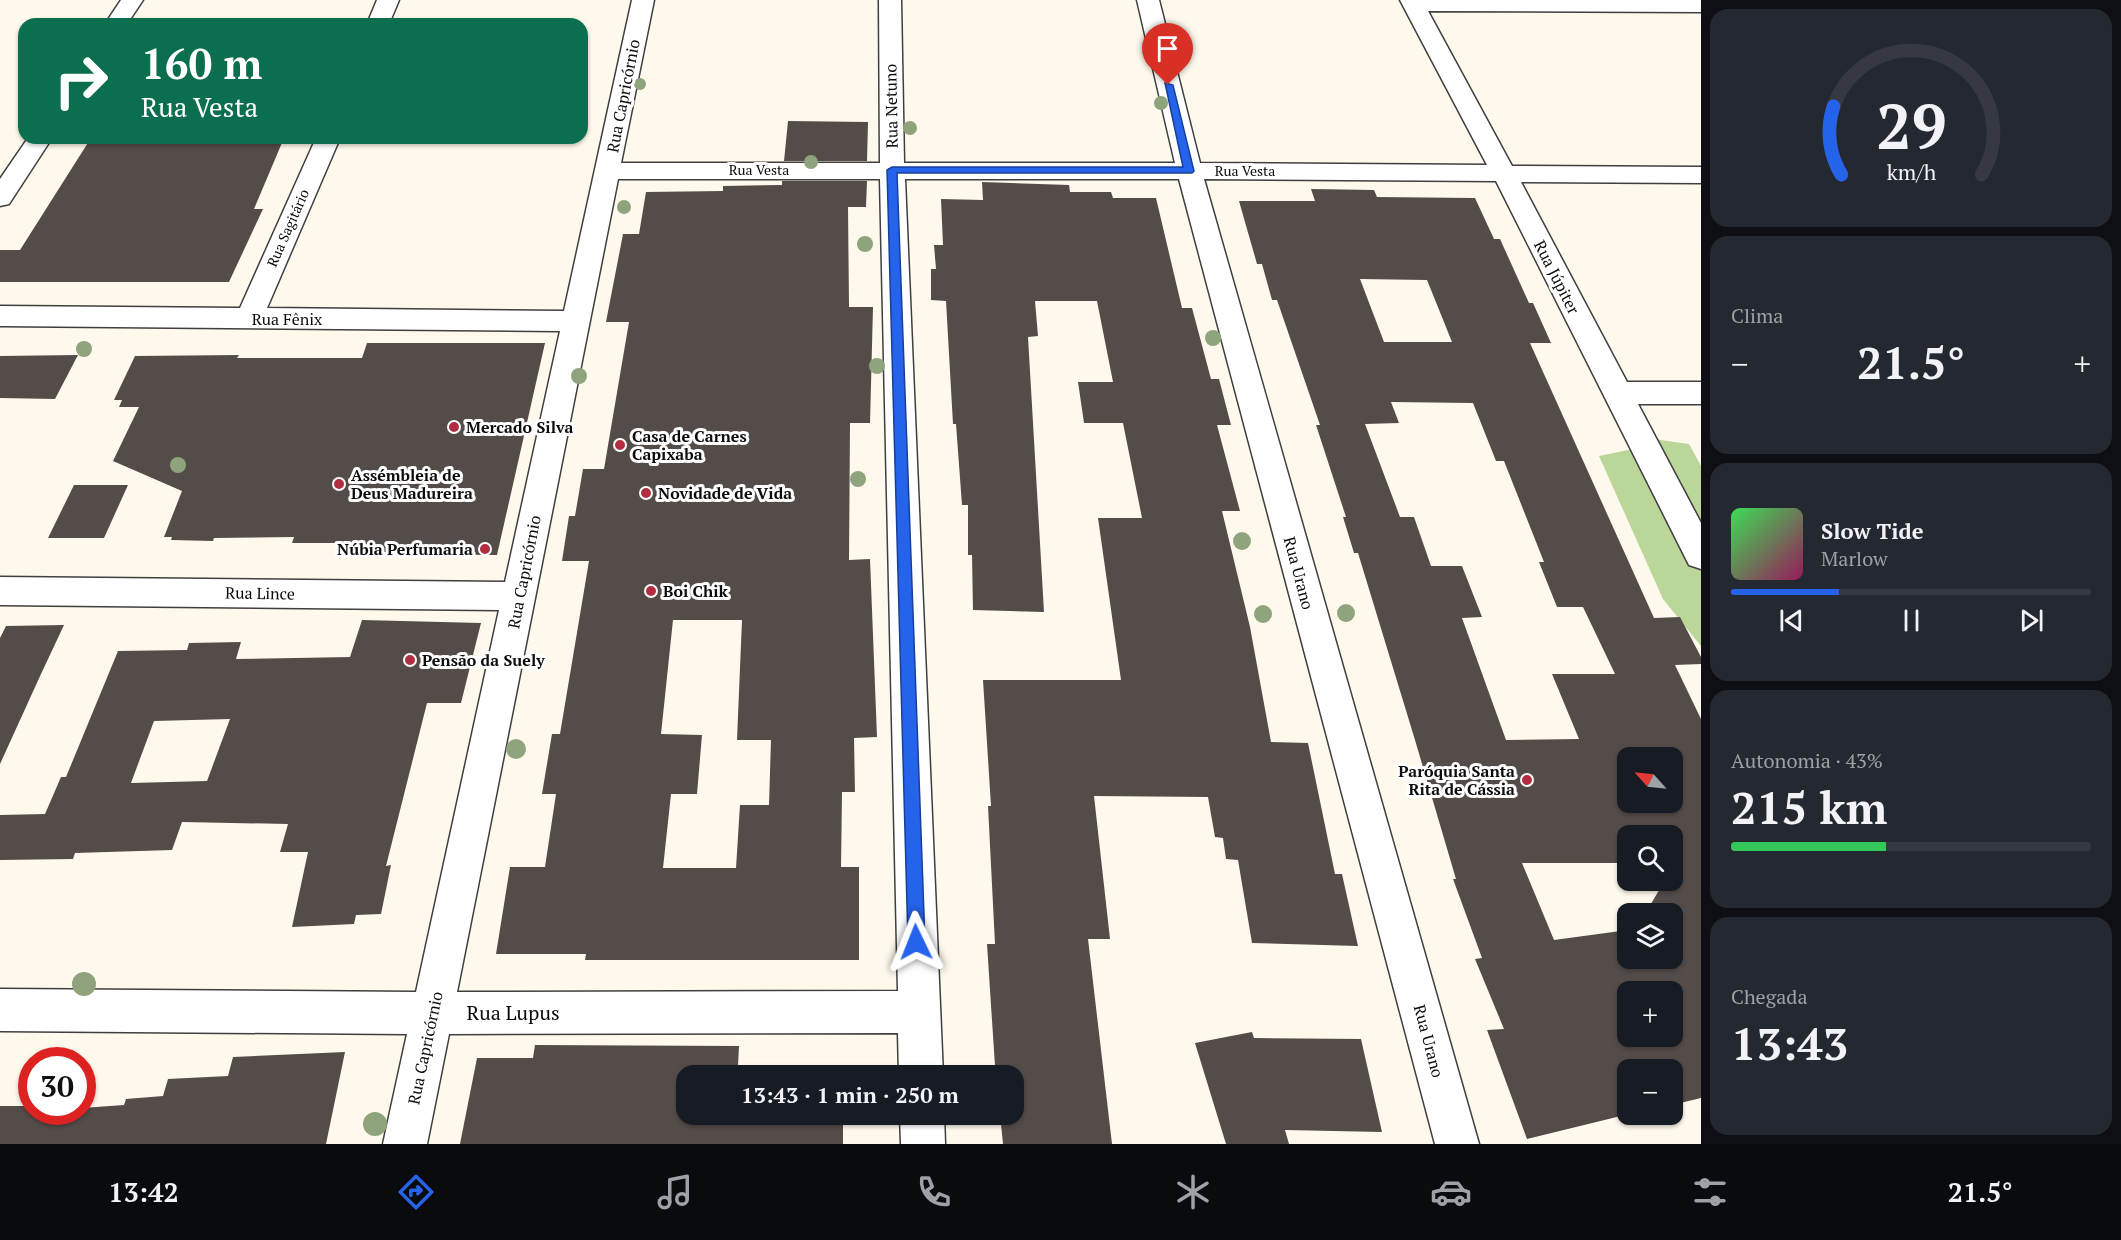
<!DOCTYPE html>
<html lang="pt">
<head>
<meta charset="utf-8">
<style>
  body { margin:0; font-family:"PT Serif",serif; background:#242831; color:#f1f3f6; height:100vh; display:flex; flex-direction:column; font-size:22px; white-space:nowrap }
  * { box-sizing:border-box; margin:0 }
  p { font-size:20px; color:#9ea1a6 }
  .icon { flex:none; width:33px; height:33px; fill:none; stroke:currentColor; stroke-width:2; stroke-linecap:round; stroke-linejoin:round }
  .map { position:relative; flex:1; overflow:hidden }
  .panel { display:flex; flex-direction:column; gap:9px; padding:9px; background:#0d0f14; width:420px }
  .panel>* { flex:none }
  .top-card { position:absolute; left:18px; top:18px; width:570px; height:126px; border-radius:18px; box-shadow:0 2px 4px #0004; background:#0b6e4f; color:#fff; overflow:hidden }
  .needle { width:39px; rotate:297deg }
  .buttons { position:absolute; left:1617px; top:747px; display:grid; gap:12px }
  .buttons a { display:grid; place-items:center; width:66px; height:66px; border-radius:12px; background:#171b24; box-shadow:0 2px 4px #0004; font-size:30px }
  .speed { position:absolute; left:18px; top:1047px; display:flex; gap:12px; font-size:30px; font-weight:700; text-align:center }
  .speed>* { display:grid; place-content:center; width:78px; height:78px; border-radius:50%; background:#171b24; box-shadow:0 2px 4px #0004; line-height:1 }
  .speed .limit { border:9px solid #d22; background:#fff; color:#111 }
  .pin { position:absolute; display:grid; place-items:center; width:51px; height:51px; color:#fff; margin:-62px -26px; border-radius:50% 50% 50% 0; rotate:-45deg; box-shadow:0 0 6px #0007 }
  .pin .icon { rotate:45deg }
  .me { position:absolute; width:66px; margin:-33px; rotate:358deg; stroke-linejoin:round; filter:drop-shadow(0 0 4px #0008) }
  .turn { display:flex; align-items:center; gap:21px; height:126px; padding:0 24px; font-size:27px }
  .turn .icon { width:78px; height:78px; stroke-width:2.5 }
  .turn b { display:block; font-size:42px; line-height:51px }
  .big { font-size:45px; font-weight:600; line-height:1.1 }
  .panel .card { flex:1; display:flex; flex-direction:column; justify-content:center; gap:9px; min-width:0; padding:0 21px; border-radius:18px; background:#242831 }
  .panel .dial { align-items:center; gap:0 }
  .dial svg { height:156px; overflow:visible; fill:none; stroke:#363941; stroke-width:7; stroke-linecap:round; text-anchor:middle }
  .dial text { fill:#f1f3f6; stroke:none }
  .song { display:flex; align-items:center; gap:18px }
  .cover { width:72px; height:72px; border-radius:9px; background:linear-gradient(135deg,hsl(130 70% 55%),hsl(330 70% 35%)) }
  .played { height:6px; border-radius:3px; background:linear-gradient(90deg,#2563eb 30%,#363941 30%) }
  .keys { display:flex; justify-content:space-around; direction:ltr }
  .heat { display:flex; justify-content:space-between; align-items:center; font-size:33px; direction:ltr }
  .charge { height:9px; border-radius:4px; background:linear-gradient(90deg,#34c759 43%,#363941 0) }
  .trip { position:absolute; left:676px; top:1065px; width:348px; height:60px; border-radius:18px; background:#171b24; box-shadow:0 2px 4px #0004; font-weight:600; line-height:60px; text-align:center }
  .tabs { display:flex; height:96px; justify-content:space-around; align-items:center; background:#090b0e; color:#9ea1a6 }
  .tabs .icon { width:42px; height:42px }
  .tabs .selected { color:#2563eb }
  .tabs b { font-size:27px; color:#f1f3f6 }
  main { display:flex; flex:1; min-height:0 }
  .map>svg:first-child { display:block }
</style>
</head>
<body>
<main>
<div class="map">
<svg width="1701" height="1144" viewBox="0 0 1701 1144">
  <rect width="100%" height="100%" fill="#fef9ec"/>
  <path fill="#bad698" d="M1646,438L1689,444L1701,466V646L1663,599L1599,456L1638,448Z"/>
  <path fill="#544c49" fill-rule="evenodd" d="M788,121L868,122L867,161H784Z
    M91,138H284L254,209H263L229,282H0V250H20Z
    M782,181H867L866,207H848L849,307H873L870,423H850L849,560L870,559L877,737L854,738L855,792H842L841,867H859V960H585L586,954H496L510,867H545L556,794H542L552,734H560L589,561H562L569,516H575L583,469H604L629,322H606L623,234H639L646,192L723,191V186L782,185ZM673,620H742L737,740H771L769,805H740L736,868H663L671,794H697L702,735L661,734Z
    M982,182L1069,185L1070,192H1111L1113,198H1156L1182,308H1192L1211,379H1219L1231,425H1217L1240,511H1222L1250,627L1271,742L1308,743L1335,874H1342L1358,946L1252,943L1238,860L1226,859L1223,838L1215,837L1208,797L1094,796L1110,939H1088L1112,1144H1003L1000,1114H1014V1076H997L995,1066L987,944H995L988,806H991L983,680H1121L1098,518H1142L1123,423H1084L1078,382H1113L1097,301H1035L1038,336L1028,337L1044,612L973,610L972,555H968V505H962L956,424H953L946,301L931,300V269H936L934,245H943L941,199L983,200Z
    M1311,189L1374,190L1377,197L1475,198L1494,239H1500L1529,303H1533L1551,343H1530L1654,618L1680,617L1701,657V664L1675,665L1701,719V1098L1672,1105V1070H1628L1629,1114L1527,1139L1487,1030L1504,1029L1475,959L1482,958L1453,879H1456L1415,740L1358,553H1354L1343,517H1346L1316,425H1320L1277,300H1272L1262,264H1257L1239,201H1315ZM1360,279L1427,280L1452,342H1384ZM1391,402L1473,403L1496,461H1504L1544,562H1539L1557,607H1583L1615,674H1552L1579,739L1506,740L1462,618L1482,617L1462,566H1431L1414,517H1400L1365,424L1399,423ZM1628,758H1672V802H1628ZM1628,836H1672V864H1676L1672,869V880H1665L1645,914H1672V958H1628V930L1554,940L1522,863H1628ZM1628,992H1672V1036H1628Z
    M367,343H545L497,555L342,554L346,543H292L294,537L214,538L213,541L171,540L172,537H164L182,491L113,461L139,407H119L122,400H114L135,356L239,355L237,358H362Z
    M78,355L55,399L0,398V356Z
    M74,485H128L104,538H48Z
    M362,620L481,623L461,703H427L386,866L391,865L381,914L356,915L354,924L292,927L308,852H280L288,824L182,822L172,850L75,853L73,859L0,860V815L45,814L61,777H66L118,651L187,650L189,643L241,642L236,659L350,657ZM230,719L207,781L131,783L154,721Z
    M64,625L41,674L0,764V638L6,626Z
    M1252,1032L1254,1038L1361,1039L1382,1132L1285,1130L1289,1144H1226L1195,1043Z
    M535,1045L739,1046L738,1066L844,1067V1076H687V1114H843V1144H460L477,1058H533Z
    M345,1052L326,1144H0V1106H32V1112H82V1108L124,1105L126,1099L163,1096L168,1079L228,1076L233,1057Z"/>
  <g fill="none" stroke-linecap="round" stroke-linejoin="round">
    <defs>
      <path id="minor" d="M121,0H143L127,24H105Z
        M377,0H399L389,24H367Z
        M632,0H654L621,163H880L879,0H901L904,163H1175L1137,0H1159L1200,163L1487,165L1400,0H1701V12L1428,11L1512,166L1701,167V183L1521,182L1627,382H1701V404H1638L1701,523V569L1689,565L1496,181L1204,179L1479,1144H1435L1179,179H905L943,1076H899L898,1033L449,1034L427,1144H383L407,1034L0,1031V989L416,992L499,610L0,605V577L505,582L560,331L0,326V306L240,308L316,138H340L267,308L564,311ZM618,179H880L898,991L457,992Z
        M28,138H52L9,204L0,206V179Z
        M900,1114H944L945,1144H901Z"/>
    </defs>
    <use href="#minor" stroke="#3f3f3f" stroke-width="3"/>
    <use href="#minor" fill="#fff" fill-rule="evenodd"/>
  </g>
  <g fill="#8fa47c">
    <circle cx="640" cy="84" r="6"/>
    <circle cx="1161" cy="103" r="7"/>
    <circle cx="910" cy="128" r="7"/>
    <circle cx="811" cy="162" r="7"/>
    <circle cx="624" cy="207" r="7"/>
    <circle cx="865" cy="244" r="8"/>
    <circle cx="1213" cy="338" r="8"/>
    <circle cx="84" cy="349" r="8"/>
    <circle cx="877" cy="366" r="8"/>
    <circle cx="579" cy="376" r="8"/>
    <circle cx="178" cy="465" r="8"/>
    <circle cx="858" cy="479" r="8"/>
    <circle cx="1242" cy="541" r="9"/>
    <circle cx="1346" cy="613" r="9"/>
    <circle cx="1263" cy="614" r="9"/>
    <circle cx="516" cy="749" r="10"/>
    <circle cx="84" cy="984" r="12"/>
    <circle cx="375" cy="1124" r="12"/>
  </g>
  <path fill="#2563eb" stroke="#184099" stroke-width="1.5" d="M1165,83L1173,85L1194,171L1192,173H897L925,942L922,948L916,950L910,948L908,942L887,170L892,167H1183Z"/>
  <g fill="#b32d40" stroke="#fff" stroke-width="2">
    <circle cx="454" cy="427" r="6"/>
    <circle cx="620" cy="445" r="6"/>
    <circle cx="339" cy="484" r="6"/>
    <circle cx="646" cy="493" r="6"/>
    <circle cx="485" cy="549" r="6"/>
    <circle cx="651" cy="591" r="6"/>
    <circle cx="410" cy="660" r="6"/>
    <circle cx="1527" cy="780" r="6"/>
  </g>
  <g text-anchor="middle" stroke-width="6" stroke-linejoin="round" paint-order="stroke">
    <g font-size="14" fill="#0c0c0c" stroke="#fff">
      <text x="759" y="175">Rua Vesta</text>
      <text x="1245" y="176">Rua Vesta</text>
      <text transform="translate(288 228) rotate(-66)" y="5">Rua Sagitário</text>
    </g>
    <g font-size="16" fill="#0c0c0c" stroke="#fff">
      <text transform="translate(623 96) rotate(-79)" y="6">Rua Capricórnio</text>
      <text transform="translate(891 106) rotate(-91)" y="6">Rua Netuno</text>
      <text transform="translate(1557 277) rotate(63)" y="6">Rua Júpiter</text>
      <text x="287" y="325">Rua Fênix</text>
      <text transform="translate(524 572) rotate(-79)" y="6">Rua Capricórnio</text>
      <text transform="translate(1299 573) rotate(75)" y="6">Rua Urano</text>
      <text transform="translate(260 593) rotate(1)" y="6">Rua Lince</text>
      <text transform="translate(1429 1041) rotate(75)" y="6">Rua Urano</text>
      <text transform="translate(425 1048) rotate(-78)" y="6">Rua Capricórnio</text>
    </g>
    <g font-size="16" font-weight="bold" fill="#0c0c0c" stroke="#fff" text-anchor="start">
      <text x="466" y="433">Mercado Silva</text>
      <text x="632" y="442">Casa de Carnes<tspan x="632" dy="18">Capixaba</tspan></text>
      <text x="351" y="481">Assémbleia de<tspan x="351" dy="18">Deus Madureira</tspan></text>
      <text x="658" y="499">Novidade de Vida</text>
      <text x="473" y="555" text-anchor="end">Núbia Perfumaria</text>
      <text x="663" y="597">Boi Chik</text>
      <text x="422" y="666">Pensão da Suely</text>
      <text x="1515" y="777" text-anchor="end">Paróquia Santa<tspan x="1515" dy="18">Rita de Cássia</tspan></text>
    </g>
    <g font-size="20" fill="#0c0c0c" stroke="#fff">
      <text x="513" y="1020">Rua Lupus</text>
    </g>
  </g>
</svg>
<div class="buttons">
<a><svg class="needle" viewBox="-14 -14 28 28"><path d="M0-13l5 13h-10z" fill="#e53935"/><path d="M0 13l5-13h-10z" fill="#9ea1a6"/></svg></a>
<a><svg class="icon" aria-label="search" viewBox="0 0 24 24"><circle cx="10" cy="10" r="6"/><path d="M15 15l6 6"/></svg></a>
<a><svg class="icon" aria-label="layers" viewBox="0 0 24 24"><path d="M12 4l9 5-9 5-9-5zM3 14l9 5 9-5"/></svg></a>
<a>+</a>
<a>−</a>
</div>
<div class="speed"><div class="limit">30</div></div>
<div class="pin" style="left:1168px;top:85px;background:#d93025"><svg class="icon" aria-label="arrive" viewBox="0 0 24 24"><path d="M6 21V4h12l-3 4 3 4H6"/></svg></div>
<svg class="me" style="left:916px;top:942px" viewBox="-20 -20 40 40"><path d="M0-17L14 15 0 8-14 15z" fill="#2563eb" stroke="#fff" stroke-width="4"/></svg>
<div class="trip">13:43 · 1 min · 250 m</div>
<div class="top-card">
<div class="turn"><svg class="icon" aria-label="right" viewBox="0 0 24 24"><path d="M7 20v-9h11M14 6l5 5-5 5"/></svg><div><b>160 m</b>Rua Vesta</div></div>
</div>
</div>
<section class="panel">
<div class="card dial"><svg viewBox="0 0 100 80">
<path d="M14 69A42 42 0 1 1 86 69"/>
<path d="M14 69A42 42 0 0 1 10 34" stroke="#2563eb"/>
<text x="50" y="56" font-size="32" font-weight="700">29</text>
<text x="50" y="72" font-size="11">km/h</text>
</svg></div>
<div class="card"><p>Clima</p>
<div class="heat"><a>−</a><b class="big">21.5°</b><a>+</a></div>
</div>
<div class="card">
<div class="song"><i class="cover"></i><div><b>Slow Tide</b><p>Marlow</p></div></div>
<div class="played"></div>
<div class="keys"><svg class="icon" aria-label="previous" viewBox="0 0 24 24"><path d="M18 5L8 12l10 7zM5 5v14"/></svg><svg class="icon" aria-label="pause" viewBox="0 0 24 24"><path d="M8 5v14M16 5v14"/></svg><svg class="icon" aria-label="next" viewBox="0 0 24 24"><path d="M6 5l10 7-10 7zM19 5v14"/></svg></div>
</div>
<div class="card"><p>Autonomia · 43%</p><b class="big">215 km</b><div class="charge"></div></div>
<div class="card"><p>Chegada</p><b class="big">13:43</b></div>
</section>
</main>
<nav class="tabs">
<b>13:42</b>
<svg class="icon selected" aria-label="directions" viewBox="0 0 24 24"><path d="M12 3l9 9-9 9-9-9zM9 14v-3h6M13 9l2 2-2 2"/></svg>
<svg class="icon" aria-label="music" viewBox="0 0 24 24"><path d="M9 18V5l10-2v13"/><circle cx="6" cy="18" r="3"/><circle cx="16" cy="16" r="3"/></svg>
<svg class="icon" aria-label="phone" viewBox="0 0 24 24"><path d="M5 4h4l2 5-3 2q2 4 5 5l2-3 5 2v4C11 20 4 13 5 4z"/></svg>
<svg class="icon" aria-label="climate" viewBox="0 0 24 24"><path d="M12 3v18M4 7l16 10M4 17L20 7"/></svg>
<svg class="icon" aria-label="car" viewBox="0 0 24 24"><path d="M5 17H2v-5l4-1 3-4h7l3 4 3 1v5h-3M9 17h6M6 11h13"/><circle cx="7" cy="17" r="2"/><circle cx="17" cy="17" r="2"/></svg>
<svg class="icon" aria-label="filters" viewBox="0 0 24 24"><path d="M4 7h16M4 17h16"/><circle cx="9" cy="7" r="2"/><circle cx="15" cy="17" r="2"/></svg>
<b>21.5°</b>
</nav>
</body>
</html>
